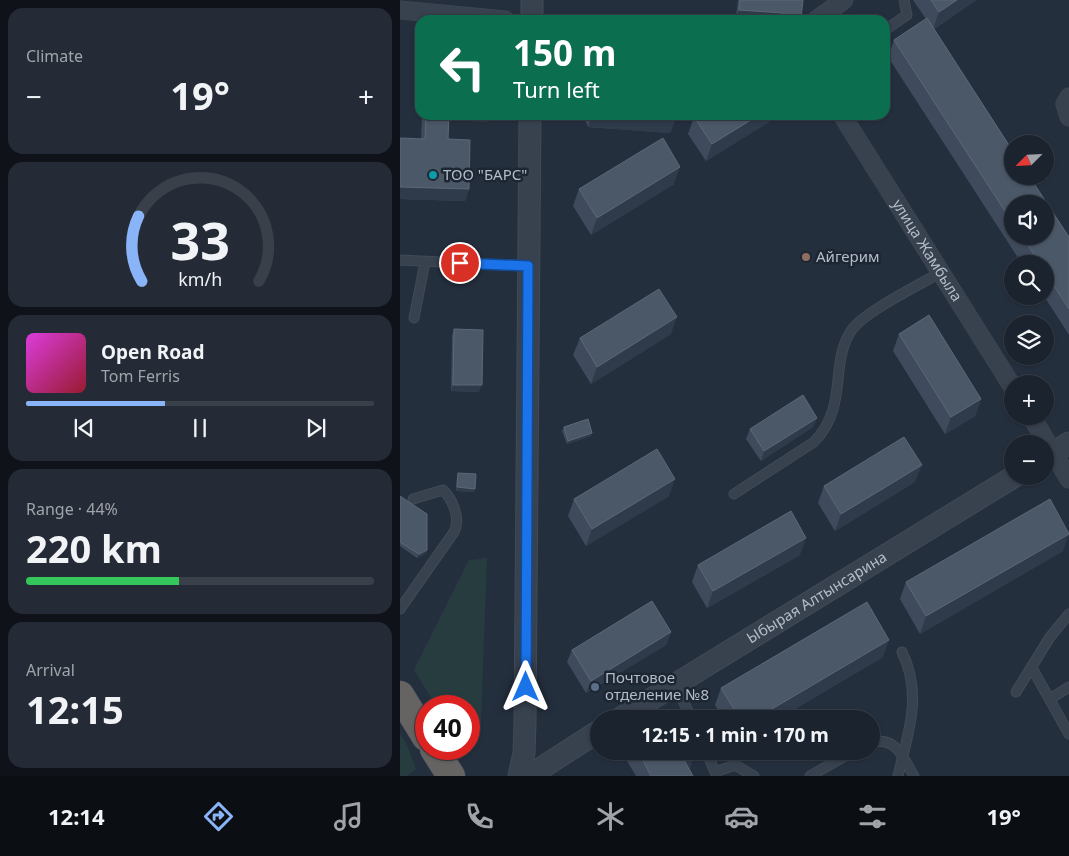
<!DOCTYPE html>
<html lang="en">
<head>
<meta charset="utf-8">
<style>
  body { margin:0; font-family:"Noto Sans",sans-serif; background:#242b36; color:#f1f3f6; height:100vh; display:flex; flex-direction:column; font-size:19px; white-space:nowrap }
  * { box-sizing:border-box; margin:0 }
  p { font-size:16px; color:#a0a4aa }
  .icon { flex:none; width:28px; height:28px; fill:none; stroke:currentColor; stroke-width:2; stroke-linecap:round; stroke-linejoin:round }
  .map { position:relative; flex:1; overflow:hidden }
  .drawer { display:flex; flex-direction:column; gap:8px; padding:8px; background:#0f1319; width:400px }
  .drawer>* { flex:none }
  .banner { position:absolute; left:15px; top:15px; width:475px; height:105px; border-radius:15px; box-shadow:0 1px 4px #0004,0 0 0 1px #39404a; background:#0b6e4f; color:#fff; overflow:hidden }
  .needle { width:32px; rotate:246deg }
  .controls { position:absolute; left:604px; top:135px; display:grid; gap:10px }
  .controls a { display:grid; place-items:center; width:50px; height:50px; border-radius:50%; background:#1b232e; box-shadow:0 1px 4px #0004,0 0 0 1px #39404a; font-size:25px }
  .speed { position:absolute; left:15px; top:695px; display:flex; gap:10px; font-size:25px; font-weight:700; text-align:center }
  .speed>* { display:grid; place-content:center; width:65px; height:65px; border-radius:50%; background:#1b232e; box-shadow:0 1px 4px #0004,0 0 0 1px #39404a; line-height:1 }
  .speed .limit { border:8px solid #d22; background:#fff; color:#111 }
  .pin { position:absolute; display:grid; place-items:center; width:42px; height:42px; color:#fff; margin:-21px; border:2px solid #fff; border-radius:50%; box-shadow:0 1px 5px #0007 }
  .me { position:absolute; width:55px; margin:-28px; rotate:0deg; stroke-linejoin:round; filter:drop-shadow(0 0 4px #0008) }
  .turn { display:flex; align-items:center; gap:18px; height:105px; padding:0 15px; font-size:22px }
  .turn .icon { width:65px; height:65px; stroke-width:2.5 }
  .turn b { display:block; font-size:35px; line-height:42px }
  .big { font-size:38px; font-weight:700; line-height:1.1 }
  .drawer .card { flex:1; display:flex; flex-direction:column; justify-content:center; gap:8px; min-width:0; padding:0 18px; border-radius:15px; background:#242b36 }
  .drawer .dial { align-items:center; gap:0 }
  .dial svg { height:130px; overflow:visible; fill:none; stroke:#39404a; stroke-width:7; stroke-linecap:round; text-anchor:middle }
  .dial text { fill:#f1f3f6; stroke:none }
  .song { display:flex; align-items:center; gap:15px }
  .cover { width:60px; height:60px; border-radius:8px; background:linear-gradient(135deg,hsl(300 70% 55%),hsl(350 70% 35%)) }
  .played { height:5px; border-radius:2px; background:linear-gradient(90deg,#8ab4f8 40%,#39404a 40%) }
  .keys { display:flex; justify-content:space-around; direction:ltr }
  .heat { display:flex; justify-content:space-between; align-items:center; font-size:28px; direction:ltr }
  .charge { height:8px; border-radius:4px; background:linear-gradient(90deg,#34c759 44%,#39404a 0) }
  .trip { position:absolute; left:190px; top:710px; width:290px; height:50px; border-radius:25px; background:#1b232e; box-shadow:0 1px 4px #0004,0 0 0 1px #39404a; font-weight:700; line-height:50px; text-align:center }
  .menu { display:flex; height:80px; justify-content:space-around; align-items:center; background:#0b0e12; color:#a0a4aa }
  .menu .icon { width:35px; height:35px }
  .menu .current { color:#8ab4f8 }
  .menu b { font-size:22px; color:#f1f3f6 }
  main { display:flex; flex:1; min-height:0 }
  .map>svg:first-child { display:block }
</style>
</head>
<body>
<main>
<section class="drawer">
<div class="card"><p>Climate</p>
<div class="heat"><a>−</a><b class="big">19°</b><a>+</a></div>
</div>
<div class="card dial"><svg viewBox="0 0 100 80">
<path d="M14 69A42 42 0 1 1 86 69"/>
<path d="M14 69A42 42 0 0 1 12 29" stroke="#8ab4f8"/>
<text x="50" y="56" font-size="32" font-weight="700">33</text>
<text x="50" y="72" font-size="11">km/h</text>
</svg></div>
<div class="card">
<div class="song"><i class="cover"></i><div><b>Open Road</b><p>Tom Ferris</p></div></div>
<div class="played"></div>
<div class="keys"><svg class="icon" aria-label="previous" viewBox="0 0 24 24"><path d="M18 5L8 12l10 7zM5 5v14"/></svg><svg class="icon" aria-label="pause" viewBox="0 0 24 24"><path d="M8 5v14M16 5v14"/></svg><svg class="icon" aria-label="next" viewBox="0 0 24 24"><path d="M6 5l10 7-10 7zM19 5v14"/></svg></div>
</div>
<div class="card"><p>Range · 44%</p><b class="big">220 km</b><div class="charge"></div></div>
<div class="card"><p>Arrival</p><b class="big">12:15</b></div>
</section>
<div class="map">
<svg width="669" height="776" viewBox="0 0 669 776">
  <rect width="100%" height="100%" fill="#242f3e"/>
  <path fill="#263c3f" d="M87,558L81,723L79,730L69,737V706H36L14,670L69,560Z
    M0,734L8,747L16,769L7,776H0Z"/>
  <g fill="none" stroke-linecap="round" stroke-linejoin="round">
    <defs>
      <path id="service" d="M485,30L507,15L504,0
        M0,260L128,266
        M14,318L25,262
        M334,494L414,442C449,406 429,365 451,331C463,312 520,285 541,272
        M0,609L54,532C61,519 53,500 43,490L13,499
        M632,668L669,734
        M275,685L292,719
        M616,692L650,637L669,614
        M650,699L669,687
        M471,743C496,735 503,758 514,776
        M306,751L315,772L335,765L354,776
        M410,776L454,751
        M498,776C508,733 523,695 502,652"/>
      <g id="minor">
        <path d="M0,10L105,20"/>
        <path d="M416,20L444,0"/>
        <path d="M669,97L665,104L669,117"/>
        <path id="s1" d="M442,115L612,386"/>
        <path d="M631,416L669,479"/>
      </g>
      <g id="tertiary">
        <path d="M132,20V0"/>
        <path d="M645,458L669,443"/>
        <path id="s2" d="M219,719L615,476"/>
        <path d="M119,776L124,753L125,723L130,115"/>
        <path d="M129,776L199,731"/>
      </g>
      <path id="trunk" d="M0,695L26,737
        M34,749L51,776"/>
    </defs>
    <use href="#service" stroke="#414a57" stroke-width="11"/>
    <use href="#minor" stroke="#414a57" stroke-width="19"/>
    <use href="#tertiary" stroke="#414a57" stroke-width="23"/>
    <use href="#trunk" stroke="#434c59" stroke-width="29"/>
    <use href="#service" stroke="#38414e" stroke-width="9"/>
    <use href="#minor" stroke="#38414e" stroke-width="18"/>
    <use href="#tertiary" stroke="#38414e" stroke-width="21"/>
    <use href="#trunk" stroke="#656462" stroke-width="28"/>
  </g>
  <path fill="#3f4b5c" fill-rule="evenodd" d="M338,0H403L400,20H381L336,17Z
    M513,0H576L534,29L669,237V335L644,296H645V264H622L488,57L494,40L526,19ZM612,204L645,236H612Z
    M22,115H49L48,139L69,189L65,201L0,199V138L21,139Z
    M68,115H89V118L88,122L70,121Z
    M183,115H276L275,120L270,133L188,127Z
    M380,115L306,161L288,134L294,117Z
    M274,184L191,235L173,206L179,189Z
    M54,329L79,392L51,391L52,336Z
    M271,334L191,384L173,355L180,338Z
    M499,334L581,399L575,416L545,434L493,351Z
    M417,418L413,427L361,461L346,439L350,429Z
    M164,427L191,436L167,444L162,431Z
    M58,473L74,492L56,491L57,476Z
    M515,482L435,531L418,503L424,486Z
    M0,496L27,550L26,553L17,558L0,546Z
    M269,496L186,546L168,516L174,499Z
    M663,551L520,634L500,599L506,582Z
    M400,555L307,608L292,582L298,565Z
    M271,632L266,645L186,693L167,662L172,650Z
    M483,657L378,719H323L315,705L321,688Z
    M231,751H293L289,769L293,776H236L227,761Z"/>
  <path fill="#2f3b4b" d="M557,0H576L533,29L539,12Z
    M339,10L383,13L381,20L336,17Z
    M383,15L401,18L400,20H381Z
    M192,115L275,120L270,133L188,127Z
    M359,115H380L306,161L312,144Z
    M71,117L89,118L88,122L70,121Z
    M280,167L274,184L191,235L197,218Z
    M0,187L69,189L65,201L0,199Z
    M277,317L271,334L191,384L197,367Z
    M53,385H82L79,392L51,391Z
    M581,399L575,416L545,434L551,417Z
    M417,418L413,427L361,461L364,451Z
    M192,433L191,436L167,444L168,441Z
    M522,465L515,482L435,531L441,514Z
    M275,479L269,496L186,546L192,529Z
    M57,487L75,489L74,492L56,491Z
    M669,534L663,551L520,634L526,616Z
    M406,538L400,555L307,608L313,591Z
    M27,550L26,553L17,558L19,554Z
    M271,632L266,645L186,693L191,681Z
    M489,640L483,657L378,719H355Z
    M295,754L289,771L284,760Z"/>
  <path fill="#4b5868" stroke="#5c6777" d="M340,0H403L401,18L383,15V13L339,10Z
    M531,0H557L539,12Z
    M527,18L612,150V176H629L669,237V309L645,272V264H640L622,236H645V204H612V222L494,40Z
    M26,115H49L48,139L70,140L69,189L0,187V138L25,139Z
    M70,115H89V118L71,117Z
    M193,115H276L275,120Z
    M297,115H359L312,144L294,117Z
    M263,138L280,167L197,218L179,189Z
    M259,289L277,317L197,367L180,338Z
    M529,315L581,399L551,417L499,334Z
    M54,329L83,330L82,385H53Z
    M403,395L417,418L364,451L350,429Z
    M188,419L192,433L168,441L164,427Z
    M504,437L522,465L441,514L424,486Z
    M257,449L275,479L192,529L174,499Z
    M58,473L76,474L75,489L57,487Z
    M0,496L27,514V550L19,554L0,542Z
    M650,499L669,534L526,616L506,582Z
    M391,511L406,538L313,591L298,565Z
    M252,601L271,632L191,681L172,650Z
    M467,602L489,640L355,719H340L321,688Z
    M238,751H293L295,754L284,760L293,776H251Z"/>
  <g fill="none" stroke-linecap="round" stroke-linejoin="round">
    <defs>
      <path id="route" d="M60,263L128,266L126,687"/>
    </defs>
    <use href="#route" stroke="#114b97" stroke-width="12"/>
    <use href="#route" stroke="#1a73e8" stroke-width="9"/>
  </g>
  <circle fill="#0f9aa8" stroke="#1d2633" stroke-width="2" cx="33" cy="175" r="5"/>
  <circle fill="#8d6e63" stroke="#1d2633" stroke-width="2" cx="406" cy="257" r="5"/>
  <circle fill="#5c6f8a" stroke="#1d2633" stroke-width="2" cx="195" cy="687" r="5"/>
  <g text-anchor="middle" stroke-width="5" stroke-linejoin="round" paint-order="stroke">
    <g font-size="15" fill="#b4bcc9" stroke="#1d2633" text-anchor="start">
      <text x="43" y="180">ТОО "БАРС"</text>
      <text x="416" y="262">Айгерим</text>
      <text x="205" y="683">Почтовое<tspan x="205" dy="17">отделение №8</tspan></text>
    </g>
    <g font-size="15" fill="#b4bcc9" stroke="#1d2633">
      <text dy="5" stroke="none"><textPath href="#s1" startOffset="160">улица Жамбыла</textPath></text>
      <text dy="5" stroke="none"><textPath href="#s2" startOffset="232">Ыбырая Алтынсарина</textPath></text>
    </g>
  </g>
</svg>
<div class="controls">
<a><svg class="needle" viewBox="-14 -14 28 28"><path d="M0-13l5 13h-10z" fill="#e53935"/><path d="M0 13l5-13h-10z" fill="#a0a4aa"/></svg></a>
<a><svg class="icon" aria-label="sound" viewBox="0 0 24 24"><path d="M4 9h4l5-4v14l-5-4H4zM17 9q2 3 0 6"/></svg></a>
<a><svg class="icon" aria-label="search" viewBox="0 0 24 24"><circle cx="10" cy="10" r="6"/><path d="M15 15l6 6"/></svg></a>
<a><svg class="icon" aria-label="layers" viewBox="0 0 24 24"><path d="M12 4l9 5-9 5-9-5zM3 14l9 5 9-5"/></svg></a>
<a>+</a>
<a>−</a>
</div>
<div class="speed"><div class="limit">40</div></div>
<div class="pin" style="left:60px;top:263px;background:#d93025"><svg class="icon" aria-label="arrive" viewBox="0 0 24 24"><path d="M6 21V4h12l-3 4 3 4H6"/></svg></div>
<svg class="me" style="left:126px;top:687px" viewBox="-20 -20 40 40"><path d="M0-17L14 15 0 8-14 15z" fill="#1a73e8" stroke="#fff" stroke-width="4"/></svg>
<div class="trip">12:15 · 1 min · 170 m</div>
<div class="banner">
<div class="turn"><svg class="icon" aria-label="left" viewBox="0 0 24 24"><path d="M17 20v-9H6M10 6l-5 5 5 5"/></svg><div><b>150 m</b>Turn left</div></div>
</div>
</div>
</main>
<nav class="menu">
<b>12:14</b>
<svg class="icon current" aria-label="directions" viewBox="0 0 24 24"><path d="M12 3l9 9-9 9-9-9zM9 14v-3h6M13 9l2 2-2 2"/></svg>
<svg class="icon" aria-label="music" viewBox="0 0 24 24"><path d="M9 18V5l10-2v13"/><circle cx="6" cy="18" r="3"/><circle cx="16" cy="16" r="3"/></svg>
<svg class="icon" aria-label="phone" viewBox="0 0 24 24"><path d="M5 4h4l2 5-3 2q2 4 5 5l2-3 5 2v4C11 20 4 13 5 4z"/></svg>
<svg class="icon" aria-label="climate" viewBox="0 0 24 24"><path d="M12 3v18M4 7l16 10M4 17L20 7"/></svg>
<svg class="icon" aria-label="car" viewBox="0 0 24 24"><path d="M5 17H2v-5l4-1 3-4h7l3 4 3 1v5h-3M9 17h6M6 11h13"/><circle cx="7" cy="17" r="2"/><circle cx="17" cy="17" r="2"/></svg>
<svg class="icon" aria-label="filters" viewBox="0 0 24 24"><path d="M4 7h16M4 17h16"/><circle cx="9" cy="7" r="2"/><circle cx="15" cy="17" r="2"/></svg>
<b>19°</b>
</nav>
</body>
</html>
